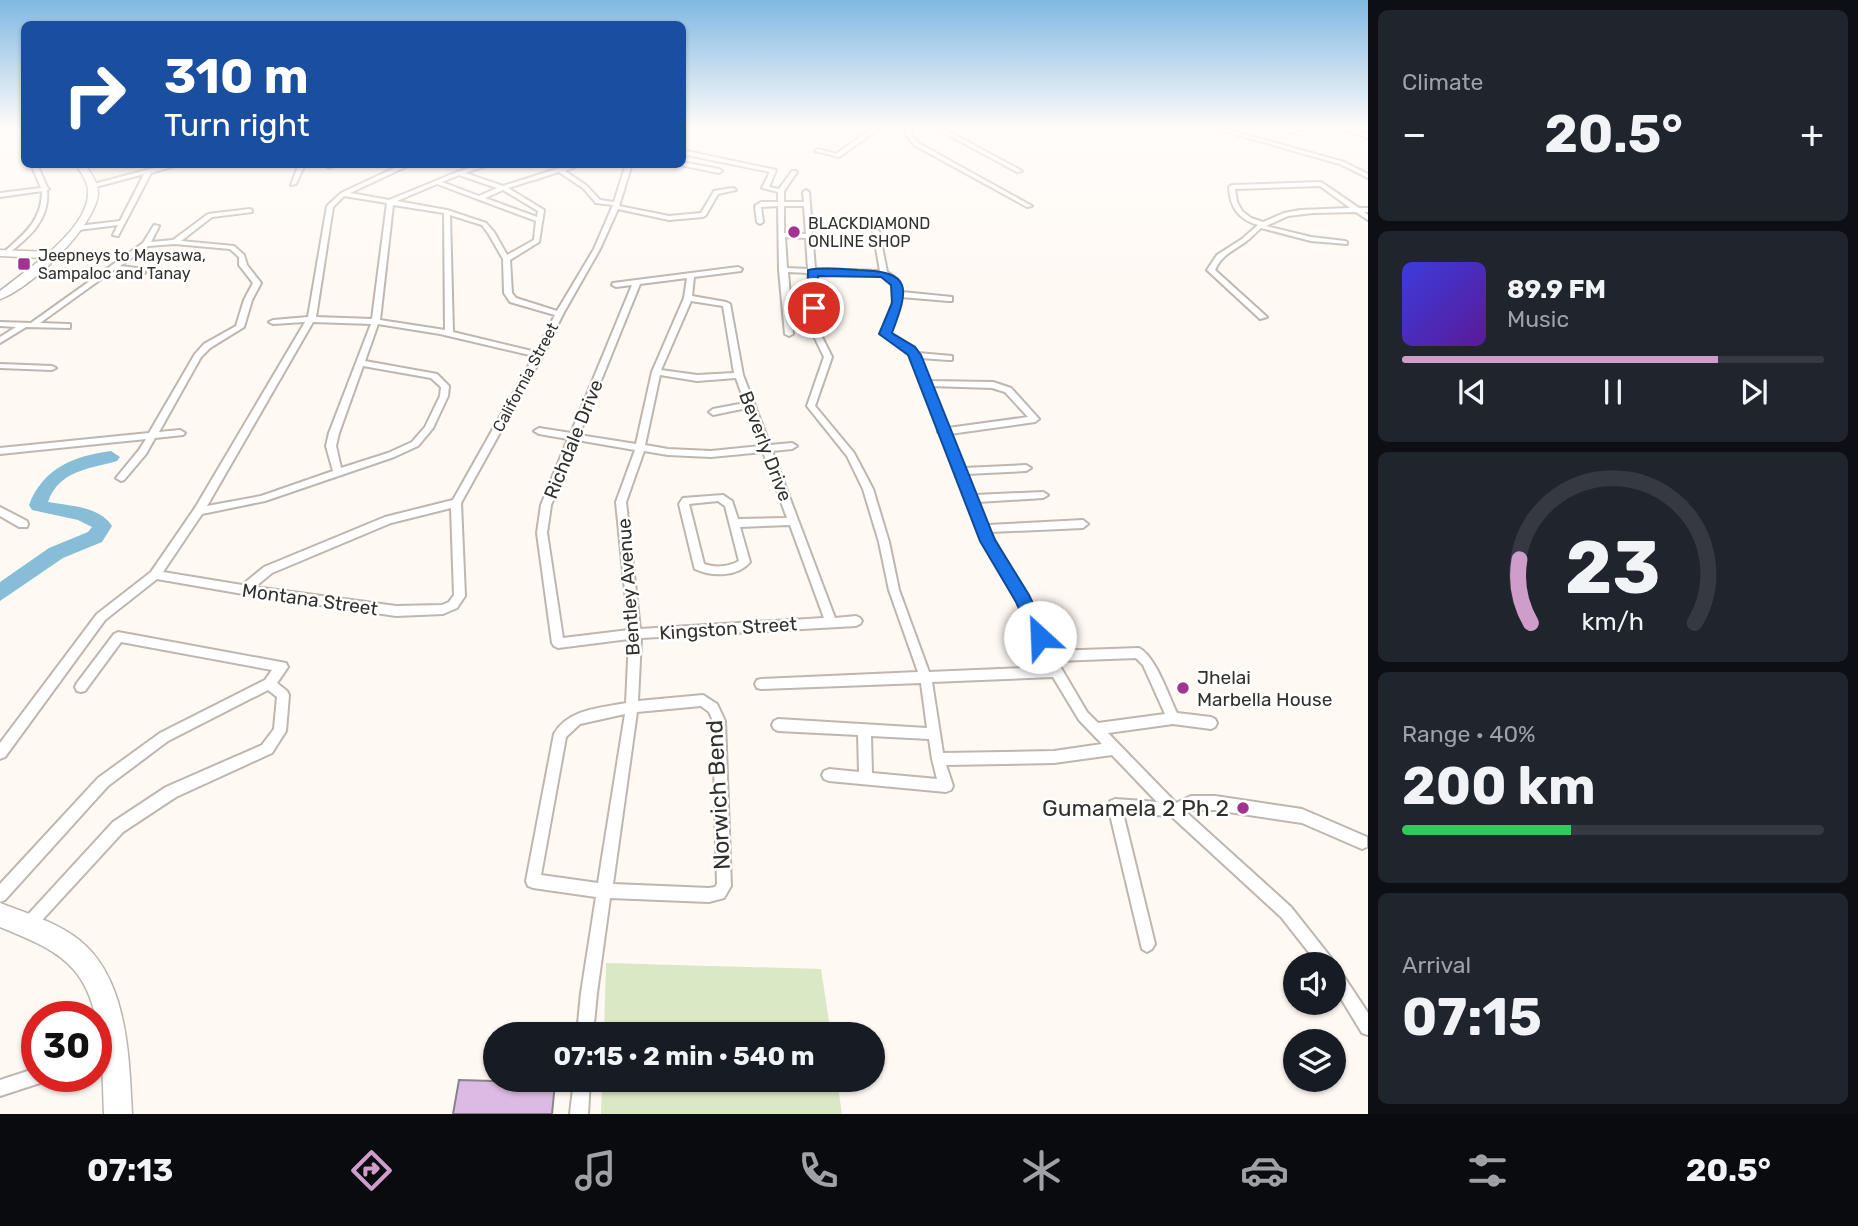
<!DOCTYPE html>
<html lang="en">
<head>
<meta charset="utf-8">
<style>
  body { margin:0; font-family:Rubik,sans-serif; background:#20242c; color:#f1f3f6; height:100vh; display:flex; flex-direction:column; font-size:26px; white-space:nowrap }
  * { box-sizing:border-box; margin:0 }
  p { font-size:23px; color:#9ea1a6 }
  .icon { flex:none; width:38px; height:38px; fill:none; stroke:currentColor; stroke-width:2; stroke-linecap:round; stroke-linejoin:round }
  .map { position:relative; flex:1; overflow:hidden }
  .drawer { display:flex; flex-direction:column; gap:10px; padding:10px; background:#0d0f14; width:490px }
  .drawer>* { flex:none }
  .banner { position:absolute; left:21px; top:21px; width:665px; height:147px; border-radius:10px; box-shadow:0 2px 5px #0004; background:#1a4fa0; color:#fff; overflow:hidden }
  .fabs { position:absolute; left:1283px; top:952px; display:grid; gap:14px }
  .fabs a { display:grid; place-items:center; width:63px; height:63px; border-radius:50%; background:#171b24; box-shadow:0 2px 5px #0004; font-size:35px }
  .speed { position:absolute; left:21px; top:1001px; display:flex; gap:14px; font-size:35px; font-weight:700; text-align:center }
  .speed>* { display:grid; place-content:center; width:91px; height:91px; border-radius:50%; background:#171b24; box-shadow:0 2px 5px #0004; line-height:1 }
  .speed .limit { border:10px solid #d22; background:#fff; color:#111 }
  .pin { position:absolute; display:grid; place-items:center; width:60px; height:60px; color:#fff; margin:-30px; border:4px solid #fff; border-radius:50%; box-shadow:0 2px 7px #0007 }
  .me { position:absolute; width:77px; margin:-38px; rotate:335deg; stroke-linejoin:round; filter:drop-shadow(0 0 5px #0008) }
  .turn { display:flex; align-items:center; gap:24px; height:147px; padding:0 28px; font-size:32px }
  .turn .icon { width:91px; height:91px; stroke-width:2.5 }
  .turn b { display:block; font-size:49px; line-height:60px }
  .big { font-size:52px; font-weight:700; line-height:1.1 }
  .drawer .widget { flex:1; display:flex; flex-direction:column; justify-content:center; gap:10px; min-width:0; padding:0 24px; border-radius:10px; background:#20242c }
  .drawer .dial { align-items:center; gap:0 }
  .dial svg { height:182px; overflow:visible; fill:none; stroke:#363941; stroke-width:7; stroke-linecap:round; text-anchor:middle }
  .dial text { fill:#f1f3f6; stroke:none }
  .song { display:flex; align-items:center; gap:21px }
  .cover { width:84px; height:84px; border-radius:10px; background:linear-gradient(135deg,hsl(240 70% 55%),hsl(270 70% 35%)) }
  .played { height:7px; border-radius:4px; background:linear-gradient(90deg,#ce9dc9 75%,#363941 75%) }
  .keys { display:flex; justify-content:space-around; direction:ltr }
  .heat { display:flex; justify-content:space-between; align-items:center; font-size:38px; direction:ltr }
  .charge { height:10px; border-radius:5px; background:linear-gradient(90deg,#34c759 40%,#363941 0) }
  .trip { position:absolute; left:483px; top:1022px; width:402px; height:70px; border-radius:35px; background:#171b24; box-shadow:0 2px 5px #0004; font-weight:700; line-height:70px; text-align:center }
  .tabs { display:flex; height:112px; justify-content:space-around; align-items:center; background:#090b0e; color:#9ea1a6 }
  .tabs .icon { width:49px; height:49px }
  .tabs .selected { color:#ce9dc9 }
  .tabs b { font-size:32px; color:#f1f3f6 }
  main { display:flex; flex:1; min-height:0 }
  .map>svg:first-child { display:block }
</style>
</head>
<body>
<main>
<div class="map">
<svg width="1368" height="1114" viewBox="0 0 1368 1114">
  <rect width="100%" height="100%" fill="#fff9f3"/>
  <path fill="#f9efda" d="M89,165H162L98,181Z"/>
  <path fill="#dae8c6" d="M606,963L821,969L831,1034H604Z
    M602,1080H837L842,1114H601Z"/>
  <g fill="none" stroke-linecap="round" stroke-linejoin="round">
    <path fill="#88bdd8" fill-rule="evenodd" d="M111,451L120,457L117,461C90,469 59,470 48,502C69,506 100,506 112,526L102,542L63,558L0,601V582L49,548L88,532L92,527L78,520L32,510L29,505C43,468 74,456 111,451Z"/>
  </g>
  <path fill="#ddbae4" stroke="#89838a" stroke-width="2" d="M459,1080L555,1083L552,1114H453Z"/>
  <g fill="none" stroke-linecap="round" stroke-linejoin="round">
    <defs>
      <path id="street" d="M873,128H880L839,157L815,151L818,149L836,154Z
        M906,128H912L911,133L918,143L1032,206L1027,207L914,145L905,133Z
        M935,128H942L1022,171L1017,172Z
        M1213,128H1222L1344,162L1368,174V178L1340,164Z
        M1280,128H1289L1303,133L1300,135Z
        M1340,128H1349L1368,134V138Z
        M682,150L776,170L769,187L779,189L792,171H796L797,172L784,191V202H804L803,192L806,190L809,192L815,269L880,271L873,231L876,229L879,231L887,272C896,277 900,282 902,292L952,297V301H949L901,297L889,333L914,347L918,353L952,356V360H949L920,358L929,381L993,382L1011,388L1039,419L1035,422L950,434L964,468L1026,465L1031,468L1026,471L966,474L975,495L1043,492L1048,495L1043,498L978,502L987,525L1083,520L1088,524L1083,528L990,532L1027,597L1052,651L1139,648C1156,657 1168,695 1177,713L1211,717L1215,719L1217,723L1215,727L1211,729L1173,724L1108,733L1176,803L1191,796H1215L1302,809L1367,837V847L1362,849L1302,823L1215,810H1191L1186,812L1291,907L1332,959L1335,964L1334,966L1339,969L1368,1013V1035L1362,1033L1334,987V964H1318L1281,917L1171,816L1123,813L1155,944L1152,949L1147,952L1142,949L1108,806L1110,801L1115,799L1157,802L1112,755L1054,763L946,765L953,786L951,790L946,792L829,781L824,779L822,775L824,771L829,769L859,772L858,735L778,731L774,729L772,725L774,721L778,719L927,728L921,683L761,689L757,688L755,684L757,680L761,679L918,672L889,590L879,542L863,489L847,456L807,406L824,357L809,326L800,319L810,308L808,273L788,272L793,334L789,336L785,334L779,270L778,206L761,207L763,222L760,224L757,222L755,206L761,202H778V192L762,188L770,172L682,154ZM784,206H804L806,234L784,233ZM785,237L806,238L808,269L787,268ZM815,273L882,275C906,290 887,314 881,334L908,351L911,355L940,430L938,432L942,435L983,541L1018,602L1048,667L929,672L899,590L889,542L873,489L854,453L815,406L832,357L816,325L808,319L818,308ZM931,386L992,388L1005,392L1028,417L948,428ZM1136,658L1143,665L1165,714L1098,723L1087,712L1057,661ZM1053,677L1079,720L1102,744L1054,751L943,753L932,682ZM871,736L929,739L932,759L937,779L872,773Z
        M682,162L719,169L722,171L719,173L680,165L682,164Z
        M31,164H37L47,187L49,189L47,190C50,220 29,237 8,254H4V252C24,234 42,221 42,191L0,197V193L41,188Z
        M169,164H181L151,173L118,236L113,235L118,225L78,230L75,228L78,226L120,221L144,174L92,188L89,186L90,185Z
        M299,164H305L296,184L291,185Z
        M328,164H339L329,168L326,166Z
        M403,164H412L350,193L389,200L457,172L481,164H492L465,173L503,186L572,164H583L565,171L587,186L600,200L614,202L626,164H632L619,206L669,216L701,213L714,191L733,188L736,190L718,194L706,215L703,217L669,220L618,209L600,249L563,314L543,355L461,503L465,596L457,608L443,614L396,616L243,594L157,579L105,620L5,757L0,759V743L97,614L151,572L195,508L305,322L273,324L269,322L273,320L308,317L327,206L341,193ZM559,172L583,188L596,203L613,205L594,249L557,311L516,298L512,293L510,260L539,242L544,210L508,188ZM459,175L497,188L479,196L442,182ZM437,184L536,221L534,240L507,255L494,232L486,223L447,210L397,201ZM503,190L538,211L537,217L485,198ZM344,196L387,203L372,319L316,317L333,207ZM393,205L444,213L445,330L380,320ZM450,215L482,225L488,233L503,259L504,293L510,302L555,315L536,352L453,332ZM313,322L371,324L329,433L326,446L333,471L261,496L207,506ZM378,324L440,334L534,356L453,500L385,517L264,567L242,585L163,572L202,514L265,501L394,457L418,446L433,428L448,396L449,386L437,374L365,361ZM363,366L431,378L441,387L440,396L425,427L412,442L388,453L341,468L336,446L339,433ZM451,508L454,595L449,602L442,605L396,606L255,587L272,573L391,523Z
        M1321,182L1359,208H1368V212H1364L1368,215V220L1356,212L1313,213L1288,216L1266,226L1311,237L1345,241L1347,242V244L1311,241L1261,228C1255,233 1250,239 1244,243C1232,251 1221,256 1215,270L1267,317L1260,319L1207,270L1217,255L1242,239L1258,225C1238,219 1230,207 1229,187L1232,185ZM1320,186L1350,208L1300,210L1284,213L1263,222L1251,218L1242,211L1237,202L1235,189Z
        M250,209L252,210V212L212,217L181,241L234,246L244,255L247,265L261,283L252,300L244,327L210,348L201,357L159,432L180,430L185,433L183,435L155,438L146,454L124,480L121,481L116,478L139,450L146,439L0,454V448L149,433L195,354L204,344L236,326L244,300L253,283L239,265V257L230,249L175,244L148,246L120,266L145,269V273L115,269L40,323L67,324H70V328L26,327L0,343V337L16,327L0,326V322L31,323L143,243L154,225L159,226L151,242L173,240L208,214Z
        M738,267L742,269L741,271L694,277L692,296L726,302L730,304L743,375L770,445L792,443L797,446L792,449L772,451L835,618L856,616L860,618L862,621L860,624L856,626L641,638L638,701L703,695L717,704L725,721L731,886L724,898L709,902L610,898L597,993L593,1034H577L581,993L596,897L533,888L528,886L526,881L554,734C568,709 601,708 626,703L629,639L558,648L554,646L552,643L537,533L541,505L568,439L539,434L534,431L539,428L571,433L632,285L616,287L612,285L613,283ZM687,278L684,298L652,372L636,444L579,435L640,284ZM691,301L723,306L734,373L697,375L661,370ZM660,375L697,381L736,378L745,403L713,409L709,412L713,415L747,408L761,446L711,451L668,449L645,445ZM577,440L635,450L616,502L629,630L563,638L547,533L551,505ZM644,451L668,455L711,457L763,452L787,518L738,519L732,501L723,495L683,498L679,504L694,566L695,569C712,577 738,577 750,562L740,527L790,525L824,618L640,629L626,502ZM718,501L725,506L739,561C729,567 715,568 704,564L689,504ZM701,706L709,712L713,721L717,884L715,887L709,888L613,884L637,712ZM625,714L598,883L541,875L566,737L580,724Z
        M0,364L52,366L56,368L52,370L0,368Z
        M0,507L27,521L28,524L27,527H19L0,516Z
        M118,632L286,663L288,667L277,683L287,691L289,695L286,731L272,753L176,797L123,832L33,930L28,932L23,930L21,925L23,920L113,822L166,787L262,745L274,729L277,697L268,690L168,741L108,786L5,900L0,902V884L98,778L160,733L265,680L272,670L121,642L85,691L81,692L77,691L75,687L77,683L114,634Z
        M37,1068V1076H45L43,1082L0,1096V1080Z
        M574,1080H590L588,1114H570Z"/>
      <path id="secondary" d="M76,164H85C90,173 99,183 98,194C95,227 30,289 0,299V291L43,258L0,256V250L50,252C66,237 90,214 88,190C88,181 80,172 76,164Z"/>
      <path id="primary" d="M0,903C26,913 56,922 78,939C128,978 129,1056 132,1114H104C102,1070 104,1004 74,970C55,948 26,938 0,927Z"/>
    </defs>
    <use href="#street" stroke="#beb6af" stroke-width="4"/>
    <use href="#secondary" stroke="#beb6af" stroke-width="3"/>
    <use href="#primary" stroke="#beb6af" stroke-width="3"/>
    <use href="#street" fill="#fff" fill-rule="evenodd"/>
    <use href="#secondary" fill="#fff" fill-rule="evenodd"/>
    <use href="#primary" fill="#fff" fill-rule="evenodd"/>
  </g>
  <linearGradient id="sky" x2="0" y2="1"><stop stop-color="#81b8e2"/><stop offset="0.45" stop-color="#fffcfa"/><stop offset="1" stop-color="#fffcfa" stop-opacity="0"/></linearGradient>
  <rect width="1368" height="284" fill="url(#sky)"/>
  <path fill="#1a73e8" stroke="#114b97" stroke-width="2" d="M808,270C824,267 842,269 858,270C913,271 909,288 892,333L915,347L921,355L995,540L1029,595L1049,637L1046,642L1040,645L1034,642L1016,602L980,541L908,355L879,334L892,303L891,285L881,277L818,276L820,308L814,312L808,308Z"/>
  <g fill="#a33391" stroke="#fff" stroke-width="2.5">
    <circle cx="794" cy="232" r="7"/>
    <rect x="17" y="257" width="14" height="14" rx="3.5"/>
    <circle cx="1183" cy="688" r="7"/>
    <circle cx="1243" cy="808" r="7"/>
  </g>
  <g text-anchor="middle" stroke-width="5" stroke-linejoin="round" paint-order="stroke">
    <g font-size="16" fill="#33312e" stroke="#fff" text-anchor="start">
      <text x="808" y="229">BLACKDIAMOND<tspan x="808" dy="18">ONLINE SHOP</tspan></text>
      <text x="38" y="261">Jeepneys to Maysawa,<tspan x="38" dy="18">Sampaloc and Tanay</tspan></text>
    </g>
    <g font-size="16" fill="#33312e" stroke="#fff">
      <text transform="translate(525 377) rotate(-62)" y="6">California Street</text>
    </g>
    <g font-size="19" fill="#33312e" stroke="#fff">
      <text transform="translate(573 439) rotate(-68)" y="7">Richdale Drive</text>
      <text transform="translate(766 446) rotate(69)" y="7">Beverly Drive</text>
      <text transform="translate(628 587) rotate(-94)" y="7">Bentley Avenue</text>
      <text transform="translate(310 599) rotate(8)" y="7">Montana Street</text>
      <text transform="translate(728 628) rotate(-4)" y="7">Kingston Street</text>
    </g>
    <g font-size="19" fill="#33312e" stroke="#fff" text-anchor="start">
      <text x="1197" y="684">Jhelai<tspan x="1197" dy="22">Marbella House</tspan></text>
    </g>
    <g font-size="23" fill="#33312e" stroke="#fff">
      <text transform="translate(718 795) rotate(-93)" y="8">Norwich Bend</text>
    </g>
    <g font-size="23" fill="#33312e" stroke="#fff" text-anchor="end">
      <text x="1229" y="816">Gumamela 2 Ph 2</text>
    </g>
  </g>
</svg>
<div class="fabs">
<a><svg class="icon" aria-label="sound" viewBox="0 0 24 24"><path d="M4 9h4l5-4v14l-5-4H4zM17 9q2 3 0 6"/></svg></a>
<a><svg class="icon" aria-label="layers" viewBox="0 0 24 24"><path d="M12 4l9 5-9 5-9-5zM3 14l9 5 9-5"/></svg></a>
</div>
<div class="speed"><div class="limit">30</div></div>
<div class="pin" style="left:814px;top:308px;background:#d93025"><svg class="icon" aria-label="arrive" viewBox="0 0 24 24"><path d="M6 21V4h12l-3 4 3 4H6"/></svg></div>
<svg class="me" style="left:1040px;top:637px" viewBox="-20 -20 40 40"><circle r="19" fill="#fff"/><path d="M0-13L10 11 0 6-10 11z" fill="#1a73e8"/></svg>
<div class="trip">07:15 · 2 min · 540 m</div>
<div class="banner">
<div class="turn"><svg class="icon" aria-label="right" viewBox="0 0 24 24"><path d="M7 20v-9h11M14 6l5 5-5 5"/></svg><div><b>310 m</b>Turn right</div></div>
</div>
</div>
<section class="drawer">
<div class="widget"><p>Climate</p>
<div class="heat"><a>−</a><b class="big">20.5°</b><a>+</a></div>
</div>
<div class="widget">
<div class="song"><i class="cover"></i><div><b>89.9 FM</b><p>Music</p></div></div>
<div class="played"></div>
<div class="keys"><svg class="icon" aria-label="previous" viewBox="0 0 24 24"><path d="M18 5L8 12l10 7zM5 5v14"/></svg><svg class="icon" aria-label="pause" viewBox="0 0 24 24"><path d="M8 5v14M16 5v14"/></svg><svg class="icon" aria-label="next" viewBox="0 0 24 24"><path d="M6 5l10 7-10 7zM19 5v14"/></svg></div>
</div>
<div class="widget dial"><svg viewBox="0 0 100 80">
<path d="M14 69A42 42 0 1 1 86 69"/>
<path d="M14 69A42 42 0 0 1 9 41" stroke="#ce9dc9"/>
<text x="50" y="56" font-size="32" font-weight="700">23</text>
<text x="50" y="72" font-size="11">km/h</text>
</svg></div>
<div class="widget"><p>Range · 40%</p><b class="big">200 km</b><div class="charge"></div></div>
<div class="widget"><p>Arrival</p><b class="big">07:15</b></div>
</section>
</main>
<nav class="tabs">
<b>07:13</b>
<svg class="icon selected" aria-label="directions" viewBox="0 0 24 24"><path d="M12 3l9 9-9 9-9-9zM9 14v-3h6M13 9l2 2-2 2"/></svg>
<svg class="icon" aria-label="music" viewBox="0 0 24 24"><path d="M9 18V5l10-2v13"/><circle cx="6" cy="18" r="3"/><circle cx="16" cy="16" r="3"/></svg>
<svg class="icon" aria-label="phone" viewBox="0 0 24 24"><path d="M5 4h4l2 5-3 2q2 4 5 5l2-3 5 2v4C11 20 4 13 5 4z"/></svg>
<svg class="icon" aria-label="climate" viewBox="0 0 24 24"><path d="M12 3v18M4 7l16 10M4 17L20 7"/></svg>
<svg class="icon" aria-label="car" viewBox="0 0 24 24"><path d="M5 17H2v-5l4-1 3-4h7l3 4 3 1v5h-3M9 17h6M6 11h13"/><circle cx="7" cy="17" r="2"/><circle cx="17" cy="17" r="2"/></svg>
<svg class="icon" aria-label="filters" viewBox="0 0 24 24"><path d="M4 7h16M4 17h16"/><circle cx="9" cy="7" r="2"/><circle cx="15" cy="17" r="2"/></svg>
<b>20.5°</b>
</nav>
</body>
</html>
